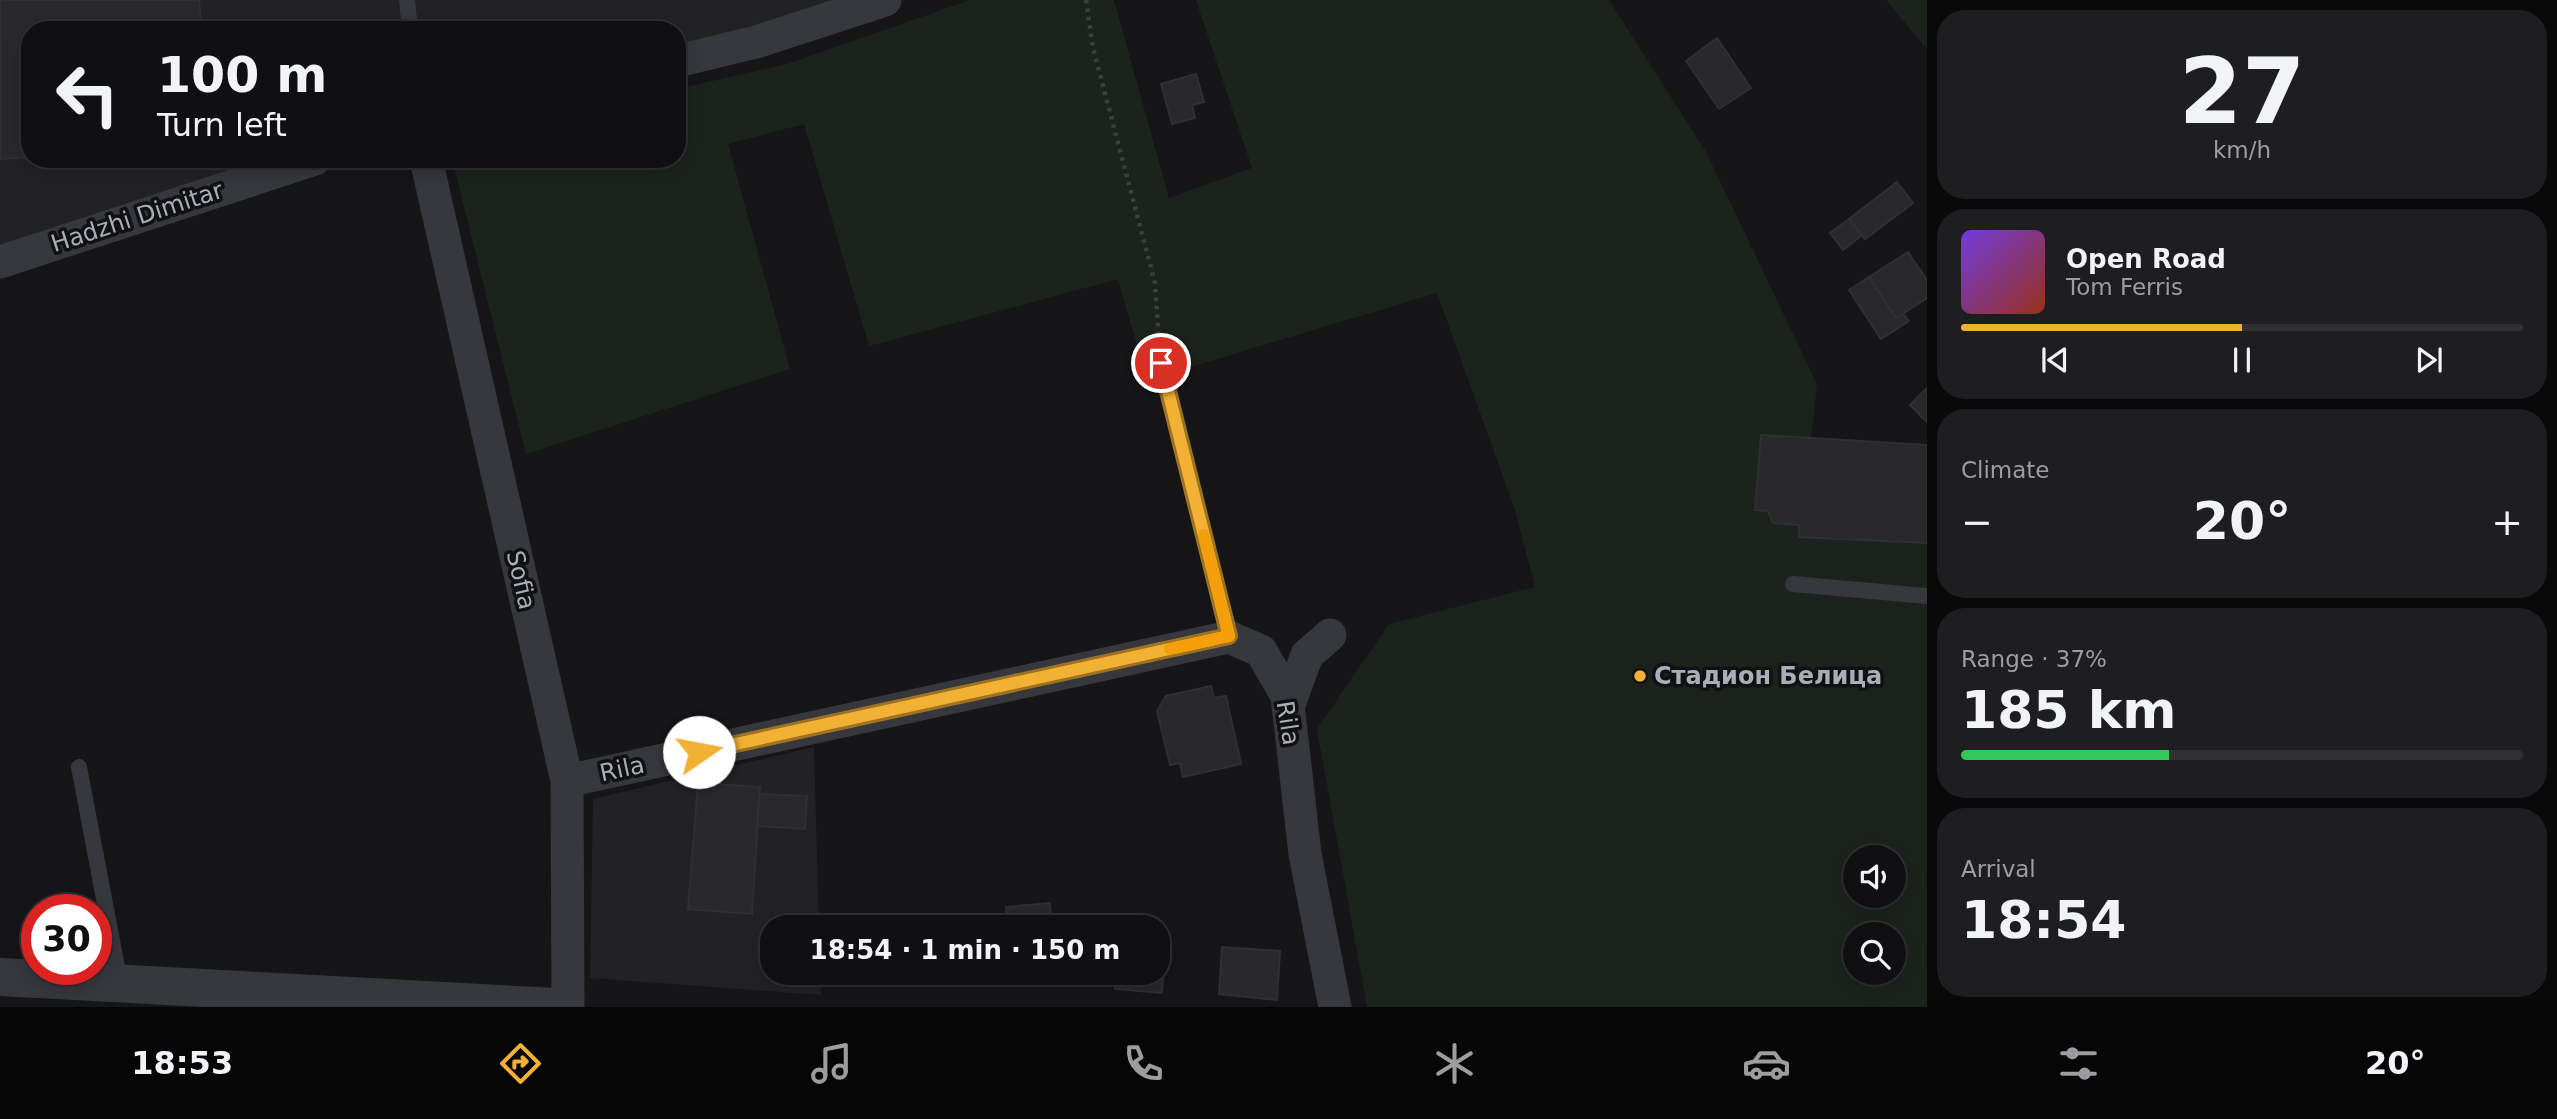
<!DOCTYPE html>
<html lang="en">
<head>
<meta charset="utf-8">
<style>
  body { margin:0; font-family:"DejaVu Sans",sans-serif; background:#1e1e20; color:#f1f3f6; height:100vh; display:flex; flex-direction:column; font-size:26px; white-space:nowrap }
  * { box-sizing:border-box; margin:0 }
  p { font-size:23px; color:#9c9d9f }
  .icon { flex:none; width:38px; height:38px; fill:none; stroke:currentColor; stroke-width:2; stroke-linecap:round; stroke-linejoin:round }
  .map { position:relative; flex:1; overflow:hidden }
  .sheet { display:flex; flex-direction:column; gap:10px; padding:10px; background:#09090a; width:630px }
  .sheet>* { flex:none }
  .guide { position:absolute; left:21px; top:21px; width:665px; height:147px; border-radius:28px; box-shadow:0 4px 18px #0003,0 0 0 2px #303032; background:#101012; color:#f1f3f6; overflow:hidden }
  .controls { position:absolute; left:1843px; top:845px; display:grid; gap:14px }
  .controls a { display:grid; place-items:center; width:63px; height:63px; border-radius:50%; background:#101012; box-shadow:0 4px 18px #0003,0 0 0 2px #303032; font-size:35px }
  .speed { position:absolute; left:21px; top:894px; display:flex; gap:14px; font-size:35px; font-weight:700; text-align:center }
  .speed>* { display:grid; place-content:center; width:91px; height:91px; border-radius:50%; background:#101012; box-shadow:0 4px 18px #0003,0 0 0 2px #303032; line-height:1 }
  .speed .limit { border:10px solid #d22; background:#fff; color:#111 }
  .pin { position:absolute; display:grid; place-items:center; width:60px; height:60px; color:#fff; margin:-30px; border:4px solid #fff; border-radius:50%; box-shadow:0 2px 7px #0007 }
  .me { position:absolute; width:77px; margin:-38px; rotate:78deg; stroke-linejoin:round; filter:drop-shadow(0 0 5px #0008) }
  .turn { display:flex; align-items:center; gap:24px; height:147px; padding:0 21px; font-size:32px }
  .turn .icon { width:91px; height:91px; stroke-width:2.5 }
  .turn b { display:block; font-size:49px; line-height:60px }
  .big { font-size:52px; font-weight:700; line-height:1.1 }
  .sheet .card { flex:1; display:flex; flex-direction:column; justify-content:center; gap:10px; min-width:0; padding:0 24px; border-radius:28px; background:#1e1e20 }
  .sheet .dial { align-items:center; gap:0 }
  .dial b { font-size:91px; line-height:1 }
  .song { display:flex; align-items:center; gap:21px }
  .cover { width:84px; height:84px; border-radius:10px; background:linear-gradient(135deg,hsl(260 70% 55%),hsl(10 70% 35%)) }
  .played { height:7px; border-radius:4px; background:linear-gradient(90deg,#f2b134 50%,#303032 50%) }
  .keys { display:flex; justify-content:space-around; direction:ltr }
  .heat { display:flex; justify-content:space-between; align-items:center; font-size:38px; direction:ltr }
  .charge { height:10px; border-radius:5px; background:linear-gradient(90deg,#34c759 37%,#303032 0) }
  .trip { position:absolute; left:760px; top:915px; width:410px; height:70px; border-radius:28px; background:#101012; box-shadow:0 4px 18px #0003,0 0 0 2px #303032; font-weight:700; line-height:70px; text-align:center }
  .tabs { display:flex; height:112px; justify-content:space-around; align-items:center; background:#060607; color:#9c9d9f }
  .tabs .icon { width:49px; height:49px }
  .tabs .selected { color:#f2b134 }
  .tabs b { font-size:32px; color:#f1f3f6 }
  main { display:flex; flex:1; min-height:0 }
  .map>svg:first-child { display:block }
</style>
</head>
<body>
<main>
<div class="map">
<svg width="1927" height="1007" viewBox="0 0 1927 1007">
  <rect width="100%" height="100%" fill="#161618"/>
  <path fill="#222225" d="M0,0H885L677,61V30H30V159H315L0,262Z
    M814,747L819,927L772,928V973H820L821,995L590,978L593,799Z"/>
  <path fill="#1c231d" fill-rule="evenodd" d="M970,0H1114L1169,198L1252,168L1196,0H1609L1706,152L1817,384L1811,438L1927,445V1007H1367L1317,729L1389,624L1535,587L1515,510L1437,293L1147,380L1118,279L869,346L804,124L728,144L790,369L526,454L452,159H677V89L787,64ZM1855,858H1894V896H1855ZM1855,934H1894V973H1855Z
    M1886,0H1927V49Z"/>
  <path fill="#29292c" stroke="#303034" stroke-width="2" d="M0,0H199L202,30H30V157L0,159Z
    M1717,38L1751,88L1719,109L1686,61Z
    M1196,74L1204,102L1192,105L1195,118L1172,124L1161,84Z
    M1897,182L1913,203L1865,239L1849,219Z
    M1849,219L1862,235L1843,250L1830,233Z
    M1908,252L1927,280V298L1896,318L1869,277Z
    M1869,277L1896,318L1903,314L1909,321L1881,339L1849,290Z
    M1927,388V422L1910,405Z
    M1761,435L1927,445V543L1799,537V525L1773,523L1768,511L1755,510Z
    M1211,686L1214,698L1226,696L1241,764L1183,777L1180,763L1170,765L1157,711L1166,696Z
    M698,783L760,787L752,914L688,909Z
    M759,794L807,796L805,829L757,826Z
    M1050,903L1052,928H1008L1006,907Z
    M1157,943L1165,944L1162,993L1115,989L1116,973H1157Z
    M1222,947L1280,951L1277,1000L1219,994Z
    M845,973H883L882,986L844,982Z"/>
  <g fill="none" stroke-linecap="round" stroke-linejoin="round">
    <path stroke="#3d3f44" stroke-width="4.5" stroke-dasharray="3.5 5" stroke-linecap="butt" d="M1086,0L1093,48L1155,283L1159,341"/>
    <path stroke="#37383d" stroke-width="16" d="M407,0L410,30
      M1161,363L1229,637
      M1793,584L1927,596
      M79,767L120,983"/>
    <path stroke="#37383d" stroke-width="33" d="M677,61L756,42L885,0
      M426,159L567,781L568,1007
      M0,262L315,159
      M1288,707L1307,655L1330,635
      M567,781L1229,637L1261,651L1287,696L1305,854L1335,1007"/>
    <path stroke="#37383d" stroke-width="38" d="M0,977L556,1007"/>
  </g>
  <g fill="none" stroke-linecap="round" stroke-linejoin="round">
    <defs>
      <path id="route" d="M699,752L1229,636L1161,363"/>
    </defs>
    <use href="#route" stroke="#9d7322" stroke-width="18"/>
    <use href="#route" stroke="#f2b134" stroke-width="12"/>
    <path stroke="#f59e0b" stroke-width="12" d="M1170,649L1229,636L1204,535"/>
  </g>
  <circle fill="#f2b134" stroke="#111113" stroke-width="2.5" cx="1640" cy="676" r="7"/>
  <g text-anchor="middle" stroke-width="7" stroke-linejoin="round" paint-order="stroke">
    <g font-size="24" fill="#a8adb8" stroke="#111113">
      <text transform="translate(137 217) rotate(-18)" y="8">Hadzhi Dimitar</text>
      <text transform="translate(521 580) rotate(77)" y="8">Sofia</text>
      <text transform="translate(1288 723) rotate(81)" y="8">Rila</text>
      <text transform="translate(622 769) rotate(-12)" y="8">Rila</text>
    </g>
    <g font-size="24" font-weight="bold" fill="#a8adb8" stroke="#111113" text-anchor="start">
      <text x="1654" y="684">Стадион Белица</text>
    </g>
  </g>
</svg>
<div class="controls">
<a><svg class="icon" aria-label="sound" viewBox="0 0 24 24"><path d="M4 9h4l5-4v14l-5-4H4zM17 9q2 3 0 6"/></svg></a>
<a><svg class="icon" aria-label="search" viewBox="0 0 24 24"><circle cx="10" cy="10" r="6"/><path d="M15 15l6 6"/></svg></a>
</div>
<div class="speed"><div class="limit">30</div></div>
<div class="pin" style="left:1161px;top:363px;background:#d93025"><svg class="icon" aria-label="arrive" viewBox="0 0 24 24"><path d="M6 21V4h12l-3 4 3 4H6"/></svg></div>
<svg class="me" style="left:699px;top:752px" viewBox="-20 -20 40 40"><circle r="19" fill="#fff"/><path d="M0-13L10 11 0 6-10 11z" fill="#f2b134"/></svg>
<div class="trip">18:54 · 1 min · 150 m</div>
<div class="guide">
<div class="turn"><svg class="icon" aria-label="left" viewBox="0 0 24 24"><path d="M17 20v-9H6M10 6l-5 5 5 5"/></svg><div><b>100 m</b>Turn left</div></div>
</div>
</div>
<section class="sheet">
<div class="card dial"><b>27</b><p>km/h</p></div>
<div class="card">
<div class="song"><i class="cover"></i><div><b>Open Road</b><p>Tom Ferris</p></div></div>
<div class="played"></div>
<div class="keys"><svg class="icon" aria-label="previous" viewBox="0 0 24 24"><path d="M18 5L8 12l10 7zM5 5v14"/></svg><svg class="icon" aria-label="pause" viewBox="0 0 24 24"><path d="M8 5v14M16 5v14"/></svg><svg class="icon" aria-label="next" viewBox="0 0 24 24"><path d="M6 5l10 7-10 7zM19 5v14"/></svg></div>
</div>
<div class="card"><p>Climate</p>
<div class="heat"><a>−</a><b class="big">20°</b><a>+</a></div>
</div>
<div class="card"><p>Range · 37%</p><b class="big">185 km</b><div class="charge"></div></div>
<div class="card"><p>Arrival</p><b class="big">18:54</b></div>
</section>
</main>
<nav class="tabs">
<b>18:53</b>
<svg class="icon selected" aria-label="directions" viewBox="0 0 24 24"><path d="M12 3l9 9-9 9-9-9zM9 14v-3h6M13 9l2 2-2 2"/></svg>
<svg class="icon" aria-label="music" viewBox="0 0 24 24"><path d="M9 18V5l10-2v13"/><circle cx="6" cy="18" r="3"/><circle cx="16" cy="16" r="3"/></svg>
<svg class="icon" aria-label="phone" viewBox="0 0 24 24"><path d="M5 4h4l2 5-3 2q2 4 5 5l2-3 5 2v4C11 20 4 13 5 4z"/></svg>
<svg class="icon" aria-label="climate" viewBox="0 0 24 24"><path d="M12 3v18M4 7l16 10M4 17L20 7"/></svg>
<svg class="icon" aria-label="car" viewBox="0 0 24 24"><path d="M5 17H2v-5l4-1 3-4h7l3 4 3 1v5h-3M9 17h6M6 11h13"/><circle cx="7" cy="17" r="2"/><circle cx="17" cy="17" r="2"/></svg>
<svg class="icon" aria-label="filters" viewBox="0 0 24 24"><path d="M4 7h16M4 17h16"/><circle cx="9" cy="7" r="2"/><circle cx="15" cy="17" r="2"/></svg>
<b>20°</b>
</nav>
</body>
</html>
